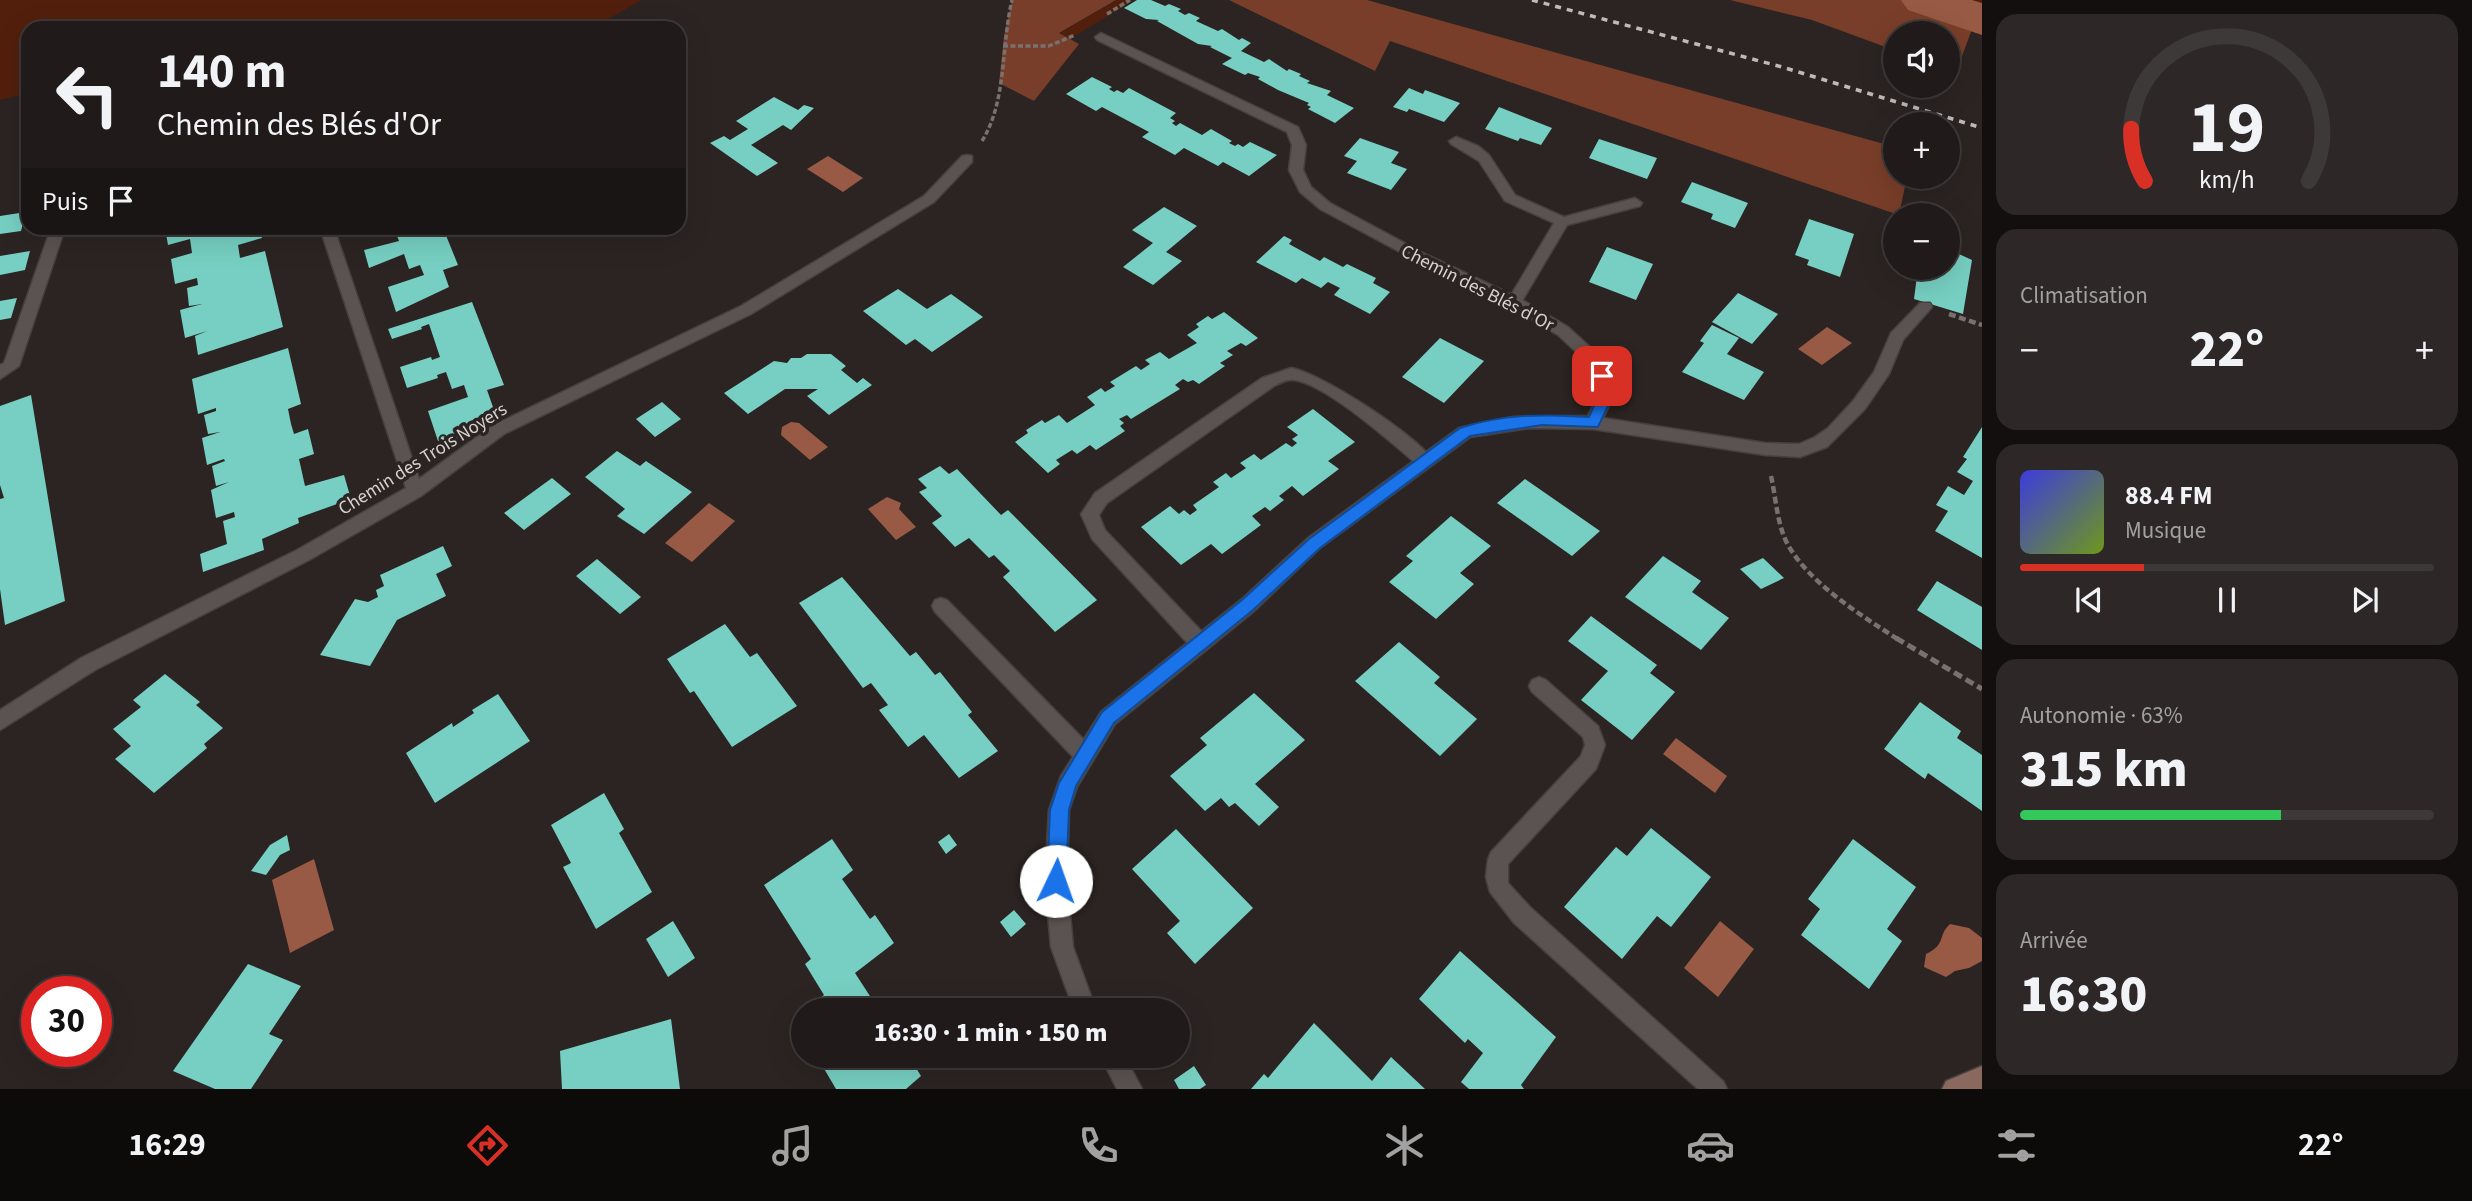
<!DOCTYPE html>
<html lang="fr">
<head>
<meta charset="utf-8">
<style>
  body { margin:0; font-family:"Source Sans 3",sans-serif; background:#2d2827; color:#f1f3f6; height:100vh; display:flex; flex-direction:column; font-size:26px; white-space:nowrap }
  * { box-sizing:border-box; margin:0 }
  p { font-size:23px; color:#a2a1a2 }
  .icon { flex:none; width:38px; height:38px; fill:none; stroke:currentColor; stroke-width:2; stroke-linecap:round; stroke-linejoin:round }
  .map { position:relative; flex:1; overflow:hidden }
  .drawer { display:flex; flex-direction:column; gap:14px; padding:14px; background:#120f0e; width:490px }
  .drawer>* { flex:none }
  .guide { position:absolute; left:21px; top:21px; width:665px; height:214px; border-radius:21px; box-shadow:0 7px 28px #0002,0 0 0 2px #3d3939; background:#201b1a; color:#f1f3f6; overflow:hidden }
  .controls { position:absolute; left:1883px; top:21px; display:grid; gap:14px }
  .controls a { display:grid; place-items:center; width:77px; height:77px; border-radius:50%; background:#201b1a; box-shadow:0 7px 28px #0002,0 0 0 2px #3d3939; font-size:35px }
  .speed { position:absolute; left:21px; top:976px; display:flex; gap:14px; font-size:35px; font-weight:700; text-align:center }
  .speed>* { display:grid; place-content:center; width:91px; height:91px; border-radius:50%; background:#201b1a; box-shadow:0 7px 28px #0002,0 0 0 2px #3d3939; line-height:1 }
  .speed .limit { border:10px solid #d22; background:#fff; color:#111 }
  .pin { position:absolute; display:grid; place-items:center; width:60px; height:60px; color:#fff; margin:-30px; border-radius:14px; box-shadow:0 4px 10px #0006 }
  .me { position:absolute; width:77px; margin:-38px; rotate:3deg; stroke-linejoin:round; filter:drop-shadow(0 0 5px #0008) }
  .turn { display:flex; align-items:center; gap:24px; height:147px; padding:0 21px; font-size:32px }
  .turn .icon { width:91px; height:91px; stroke-width:2.5 }
  .turn b { display:block; font-size:49px; line-height:60px }
  .then { display:flex; align-items:center; height:66px; padding:0 21px; background:#0003; gap:14px; font-size:26px }
  .big { font-size:52px; font-weight:800; line-height:1.1 }
  .drawer .card { flex:1; display:flex; flex-direction:column; justify-content:center; gap:10px; min-width:0; padding:0 24px; border-radius:21px; background:#2d2827 }
  .drawer .dial { align-items:center; gap:0 }
  .dial svg { height:182px; overflow:visible; fill:none; stroke:#3d3939; stroke-width:7; stroke-linecap:round; text-anchor:middle }
  .dial text { fill:#f1f3f6; stroke:none }
  .song { display:flex; align-items:center; gap:21px }
  .cover { width:84px; height:84px; border-radius:10px; background:linear-gradient(135deg,hsl(240 70% 55%),hsl(80 70% 35%)) }
  .played { height:7px; border-radius:4px; background:linear-gradient(90deg,#d93025 30%,#3d3939 30%) }
  .keys { display:flex; justify-content:space-around; direction:ltr }
  .heat { display:flex; justify-content:space-between; align-items:center; font-size:38px; direction:ltr }
  .charge { height:10px; border-radius:5px; background:linear-gradient(90deg,#34c759 63%,#3d3939 0) }
  .trip { position:absolute; left:791px; top:998px; width:399px; height:70px; border-radius:35px; background:#201b1a; box-shadow:0 7px 28px #0002,0 0 0 2px #3d3939; font-weight:800; line-height:70px; text-align:center }
  .menu { display:flex; height:112px; justify-content:space-around; align-items:center; background:#0d0b0a; color:#a2a1a2 }
  .menu .icon { width:49px; height:49px }
  .menu .active { color:#d93025 }
  .menu b { font-size:32px; color:#f1f3f6 }
  main { display:flex; flex:1; min-height:0 }
  .map>svg:first-child { display:block }
</style>
</head>
<body>
<main>
<div class="map">
<svg width="1982" height="1089" viewBox="0 0 1982 1089">
  <rect width="100%" height="100%" fill="#2b2422"/>
  <path fill="#521f0c" d="M0,0H642L592,28H28V93L0,100Z
    M1117,0H1134L1070,39L1060,33Z
    M1925,0H1982V20Z"/>
  <path fill="#793e29" d="M1012,0H1116L1059,33L1079,44L1034,101L999,83L1004,36Z
    M1229,0H1367L1895,147V177H1907L1899,215L1390,41L1375,71Z
    M1730,0H1925L1976,18L1961,59L1948,57V33H1895V50L1891,49L1812,20Z"/>
  <path fill="#985a44" d="M828,156L863,178L843,192L807,169Z
    M1827,327L1852,343L1822,365L1798,349Z
    M791,422L799,423L828,447L810,460L781,435L782,427Z
    M887,497L901,503L899,509L916,527L896,540L868,509Z
    M709,503L735,521L692,562L665,543Z
    M1676,738L1727,776L1715,793L1663,754Z
    M314,859L334,930L290,953L272,880Z
    M1720,921L1754,949L1718,997L1684,968Z
    M1950,924L1969,928L1982,938V961L1969,968L1955,971L1946,977L1924,967L1926,954C1947,944 1937,936 1950,924Z"/>
  <g fill="none" stroke-linecap="round" stroke-linejoin="round">
    <path fill="#985a44" fill-rule="evenodd" d="M1901,0H1972L1982,3V35L1908,10Z"/>
  </g>
  <path fill="#76cfc2" d="M1137,0H1151L1165,6L1169,4L1181,9L1178,11L1185,15L1189,13L1200,18L1196,21L1218,31L1222,29L1239,40L1242,38L1251,43L1241,51L1264,62L1269,59L1287,71L1289,69L1301,74L1299,76L1310,81L1307,83L1331,91L1327,95L1354,108L1335,123L1308,109L1311,107L1307,105L1309,103L1278,90L1258,79L1260,77L1248,73L1245,75L1222,64L1232,58L1210,47L1212,46L1198,44L1157,21L1159,20L1146,19L1124,8Z
    M1092,77L1112,87L1109,89L1114,92L1117,90L1123,93L1129,88L1176,113L1170,118L1175,121L1172,123L1176,126L1180,123L1202,135L1211,129L1232,141L1229,143L1235,146L1238,144L1243,147L1250,142L1277,155L1249,176L1223,162L1218,166L1184,148L1175,155L1142,137L1149,132L1102,107L1096,111L1066,94Z
    M1409,88L1423,94L1425,90L1460,103L1444,122L1409,109L1407,112L1393,107Z
    M774,97L798,110L804,105L814,108L791,130L783,125L751,145L778,163L757,176L710,143L724,136L730,140L748,129L736,121Z
    M1499,107L1552,128L1541,145L1520,138L1518,141L1485,129Z
    M1360,138L1399,152L1391,163L1407,169L1391,190L1347,173L1357,161L1344,156Z
    M1599,139L1657,158L1647,179L1589,158Z
    M1692,182L1748,203L1735,228L1711,219L1713,214L1681,202Z
    M1164,207L1197,226L1166,252L1182,261L1153,285L1123,267L1153,243L1132,230Z
    M26,212L21,231L0,234V216Z
    M1809,219L1854,234L1840,277L1807,265L1809,260L1795,255Z
    M165,228H259L262,238L238,245L240,258L265,251L283,327L198,355L195,336L207,331L185,338L180,310L202,304L189,306L187,288L198,285L197,278L175,284L171,259L192,253L190,239L168,245Z
    M394,228H443L458,265L443,270L449,287L396,312L388,287L424,275L420,265L409,269L404,254L369,268L364,250L399,241Z
    M1284,236L1292,240L1289,244L1320,261L1324,257L1343,267L1347,264L1376,278L1373,283L1390,292L1370,314L1334,295L1340,288L1328,282L1321,288L1302,278L1296,283L1256,262Z
    M1607,247L1653,264L1636,300L1589,282Z
    M1948,249L1972,260L1963,314L1914,299L1918,268H1948Z
    M30,251L25,270L0,275V256Z
    M898,289L927,309L951,294L983,317L932,352L915,339L906,345L863,311Z
    M1738,293L1778,314L1752,344L1712,322Z
    M17,298L11,318L0,320V301Z
    M472,302L504,385L487,390L494,410L478,419L485,428L453,445L446,437L438,441L428,411L468,397L464,385L452,389L446,372L437,375L438,378L407,388L400,367L431,357L432,360L440,357L429,324L421,327L422,329L392,339L388,329Z
    M1224,312L1258,338L1246,346L1241,343L1227,351L1233,355L1220,363L1225,366L1199,384L1193,380L1188,382L1183,379L1175,385L1180,389L1131,419L1127,415L1119,419L1124,423L1120,426L1125,431L1096,450L1090,445L1077,454L1072,450L1056,460L1060,464L1048,473L1015,442L1028,433L1026,430L1042,420L1045,423L1059,415L1067,423L1095,405L1087,397L1101,388L1105,392L1115,386L1110,382L1136,366L1141,370L1150,364L1145,360L1160,352L1169,359L1197,343L1187,335L1199,327L1196,324L1208,316L1212,319Z
    M1712,325L1739,338L1727,354L1764,372L1744,400L1682,372L1704,343L1700,341Z
    M1440,338L1484,361L1444,403L1402,377Z
    M288,348L301,404L288,409L291,424L294,434L308,429L314,454L299,459L305,486L344,475L351,499L298,518L299,523L262,539L264,550L203,572L200,554L227,544L223,521L235,517L234,512L216,518L211,490L229,482L216,486L212,466L225,461L224,459L207,465L202,438L220,432L208,434L204,415L216,411V408L198,414L192,379Z
    M807,354H831L846,366L841,370L857,383L863,378L872,385L829,415L807,396L818,389H785L748,414L724,393L774,361L787,363L791,358H801Z
    M31,395L65,601L5,625L0,589V499L4,498L0,485V406Z
    M662,402L681,419L655,437L636,419Z
    M1313,409L1355,442L1328,461L1339,469L1303,496L1292,486L1279,496L1284,500L1270,511L1265,507L1252,516L1261,525L1222,554L1211,544L1181,565L1141,527L1170,506L1179,514L1184,510L1190,515L1197,510L1193,505L1219,487L1213,482L1226,473L1231,478L1246,468L1240,463L1254,454L1261,460L1286,443L1292,447L1297,443L1292,439L1298,435L1287,427Z
    M1982,427V558L1935,531L1948,511L1936,505L1948,486L1964,495L1973,481L1957,472L1967,459L1963,457Z
    M617,451L640,466L646,461L692,492L644,534L617,516L625,509L585,477Z
    M940,466L949,474L957,469L1001,515L1008,510L1097,600L1055,632L1003,577L1010,571L994,555L989,558L969,538L955,547L932,523L942,516L919,492L927,488L918,479Z
    M552,478L571,494L524,530L504,513Z
    M1525,479L1600,531L1572,556L1497,503Z
    M1451,516L1491,546L1460,573L1474,584L1436,619L1389,582L1413,561L1406,556Z
    M443,546L452,566L436,574L446,596L397,620L370,666L320,655L355,599L368,602L378,597L376,590L384,586L380,575Z
    M1663,556L1701,581L1692,592L1729,618L1701,650L1625,597Z
    M1763,558L1784,578L1761,589L1740,569Z
    M597,559L641,597L620,614L576,576Z
    M842,577L910,656L916,652L935,675L940,672L972,712L968,715L998,751L959,778L924,735L908,747L879,710L888,705L871,683L863,688L799,603Z
    M1937,581L1982,607V650L1917,610Z
    M1591,616L1657,665L1650,673L1675,692L1632,740L1581,700L1608,671L1568,641Z
    M725,624L750,657L757,653L797,706L732,747L694,691L690,693L667,659Z
    M1399,642L1440,677L1434,683L1477,719L1440,756L1355,681Z
    M165,674L200,702L196,705L223,728L204,744L207,748L154,793L115,759L131,746L113,729L141,707L133,700Z
    M1254,693L1305,740L1255,784L1279,807L1259,826L1235,803L1229,807L1221,798L1205,811L1170,776L1207,745L1200,738Z
    M498,694L530,741L435,803L406,753L452,723L453,727L474,713L472,710Z
    M1920,702L1961,731L1957,738L1982,755V811L1928,773L1925,779L1884,749Z
    M604,793L624,829L619,833L652,892L596,929L563,867L571,863L551,825Z
    M1651,828L1711,877L1671,927L1657,916L1622,959L1564,907L1616,847L1627,856Z
    M1176,829L1253,908L1195,964L1167,933L1180,921L1132,869Z
    M949,834L957,845L946,854L938,842Z
    M287,835L290,850L280,855L266,875L251,871L270,845Z
    M832,839L853,870L842,879L870,919L875,915L894,943L855,973L879,1010H804L824,995L805,964L811,959L764,885Z
    M1853,839L1916,887L1887,929L1902,941L1869,989L1801,935L1820,909L1808,899Z
    M1014,910L1026,924L1011,937L1000,922Z
    M673,921L695,958L668,977L646,939Z
    M1460,951L1556,1037L1521,1085L1524,1089H1469L1461,1082L1483,1053L1468,1039L1465,1043L1419,999Z
    M248,964L301,986L269,1034L283,1040L251,1089H215L173,1071Z
    M671,1019L680,1089H562L560,1051Z
    M1314,1023L1372,1081L1391,1057L1425,1089H1251L1264,1074L1268,1078Z
    M816,1055H908L921,1076L906,1089H836Z
    M1194,1066L1206,1085L1200,1089H1179L1174,1080Z"/>
  <g fill="none" stroke-linecap="round" stroke-linejoin="round">
    <defs>
      <path id="lane" d="M1456,137L1478,146L1489,155L1515,195L1564,217L1635,198L1642,203L1640,206L1567,225L1519,306H1509L1507,302L1554,223L1505,201L1479,161L1451,144L1449,141Z
        M1291,368C1319,372 1420,437 1433,461L1431,466H1419C1393,444 1326,384 1294,380C1287,379 1280,383 1274,386L1107,503L1099,515L1105,530L1206,636L1208,642L1206,648L1199,650L1192,648L1092,539L1081,514L1095,493L1262,378Z
        M941,598L947,600L1092,748L1095,755L1092,762L1085,764L1078,762L935,612L932,606L935,600Z
        M1539,677L1546,680L1598,726L1605,745L1596,769L1508,864V883L1530,907L1723,1081L1727,1089H1698L1514,923L1490,892L1486,877L1488,859L1491,852L1581,756L1585,745L1583,737L1532,692L1529,686L1532,680Z"/>
      <path id="street" d="M1101,33L1298,127L1306,145L1303,170L1311,187L1330,203L1425,254L1519,298L1568,327L1601,357L1616,391L1603,418L1765,443L1799,444L1815,437L1828,428L1853,401L1874,372L1891,333L1920,303H1930L1932,307L1903,340L1889,374L1865,409L1827,447L1800,457L1765,455L1593,429L1529,428L1470,437L1320,548L1254,611L1115,724L1077,787L1069,810L1067,881L1073,947L1096,1010H1074L1051,947L1045,881L1049,810L1061,776L1101,712L1242,599L1308,538L1459,428L1513,417L1588,416L1600,391L1589,364L1558,335L1509,306L1415,260L1320,209L1300,192L1289,170L1292,145L1287,132L1097,40L1095,37Z
        M967,155L972,156V162L934,202L751,314L504,434L421,496L309,560L95,670L0,730V710L81,658L297,550L406,488L320,228H334L419,479L492,426L741,306L924,196L962,156Z
        M51,228H65L19,366L0,379V365L4,363Z
        M1100,1055H1124L1142,1089H1117Z"/>
      <path id="secondary" d="M1982,1066V1089H1942L1946,1081Z"/>
    </defs>
    <use href="#lane" stroke="#46403e" stroke-width="3"/>
    <use href="#street" stroke="#46403e" stroke-width="3"/>
    <use href="#secondary" stroke="#46403e" stroke-width="3"/>
    <path stroke="#77716f" stroke-width="3.5" stroke-dasharray="5 2.5" stroke-linecap="butt" d="M1107,14L1130,0
      M1003,46H1049L1075,35
      M982,141C1007,101 1001,46 1012,0"/>
    <path stroke="#77716f" stroke-width="4.5" stroke-dasharray="7 3.5" stroke-linecap="butt" d="M1949,314L1982,325
      M1771,476C1776,498 1777,525 1788,545C1811,585 1861,615 1899,640"/>
    <path stroke="#77716f" stroke-width="5" stroke-dasharray="9 4.5" stroke-linecap="butt" d="M1896,638L1982,689"/>
    <use href="#lane" fill="#5b5351" fill-rule="evenodd"/>
    <use href="#street" fill="#5b5351" fill-rule="evenodd"/>
    <use href="#secondary" fill="#8b685d" fill-rule="evenodd"/>
    <path stroke="#bfbab8" stroke-width="3.5" stroke-dasharray="6 6" stroke-linecap="butt" d="M1532,0L1782,67L1982,128"/>
  </g>
  <path fill="#1a73e8" stroke="#114b97" stroke-width="2" d="M1602,371L1607,372L1615,391L1598,427L1542,425L1470,436L1320,548L1253,610L1114,723L1076,786L1069,810L1066,881L1063,888L1056,890L1050,888L1047,881L1050,810L1059,783L1102,712L1242,600L1309,539L1460,428C1502,414 1545,414 1589,417L1601,391L1595,376Z"/>
  <g text-anchor="middle" stroke-width="7" stroke-linejoin="round" paint-order="stroke">
    <g font-size="19" fill="#d6d1cf" stroke="#2b2422">
      <text transform="translate(1478 287) rotate(27)" y="7">Chemin des Blés d'Or</text>
      <text transform="translate(422 458) rotate(-32)" y="7">Chemin des Trois Noyers</text>
    </g>
  </g>
</svg>
<div class="controls">
<a><svg class="icon" aria-label="sound" viewBox="0 0 24 24"><path d="M4 9h4l5-4v14l-5-4H4zM17 9q2 3 0 6"/></svg></a>
<a>+</a>
<a>−</a>
</div>
<div class="speed"><div class="limit">30</div></div>
<div class="pin" style="left:1602px;top:376px;background:#d93025"><svg class="icon" aria-label="arrive" viewBox="0 0 24 24"><path d="M6 21V4h12l-3 4 3 4H6"/></svg></div>
<svg class="me" style="left:1056px;top:881px" viewBox="-20 -20 40 40"><circle r="19" fill="#fff"/><path d="M0-13L10 11 0 6-10 11z" fill="#1a73e8"/></svg>
<div class="trip">16:30 · 1 min · 150 m</div>
<div class="guide">
<div class="turn"><svg class="icon" aria-label="left" viewBox="0 0 24 24"><path d="M17 20v-9H6M10 6l-5 5 5 5"/></svg><div><b>140 m</b>Chemin des Blés d'Or</div></div>
<div class="then">Puis<svg class="icon" aria-label="arrive" viewBox="0 0 24 24"><path d="M6 21V4h12l-3 4 3 4H6"/></svg></div>
</div>
</div>
<section class="drawer">
<div class="card dial"><svg viewBox="0 0 100 80">
<path d="M14 69A42 42 0 1 1 86 69"/>
<path d="M14 69A42 42 0 0 1 8 46" stroke="#d93025"/>
<text x="50" y="56" font-size="32" font-weight="700">19</text>
<text x="50" y="72" font-size="11">km/h</text>
</svg></div>
<div class="card"><p>Climatisation</p>
<div class="heat"><a>−</a><b class="big">22°</b><a>+</a></div>
</div>
<div class="card">
<div class="song"><i class="cover"></i><div><b>88.4 FM</b><p>Musique</p></div></div>
<div class="played"></div>
<div class="keys"><svg class="icon" aria-label="previous" viewBox="0 0 24 24"><path d="M18 5L8 12l10 7zM5 5v14"/></svg><svg class="icon" aria-label="pause" viewBox="0 0 24 24"><path d="M8 5v14M16 5v14"/></svg><svg class="icon" aria-label="next" viewBox="0 0 24 24"><path d="M6 5l10 7-10 7zM19 5v14"/></svg></div>
</div>
<div class="card"><p>Autonomie · 63%</p><b class="big">315 km</b><div class="charge"></div></div>
<div class="card"><p>Arrivée</p><b class="big">16:30</b></div>
</section>
</main>
<nav class="menu">
<b>16:29</b>
<svg class="icon active" aria-label="directions" viewBox="0 0 24 24"><path d="M12 3l9 9-9 9-9-9zM9 14v-3h6M13 9l2 2-2 2"/></svg>
<svg class="icon" aria-label="music" viewBox="0 0 24 24"><path d="M9 18V5l10-2v13"/><circle cx="6" cy="18" r="3"/><circle cx="16" cy="16" r="3"/></svg>
<svg class="icon" aria-label="phone" viewBox="0 0 24 24"><path d="M5 4h4l2 5-3 2q2 4 5 5l2-3 5 2v4C11 20 4 13 5 4z"/></svg>
<svg class="icon" aria-label="climate" viewBox="0 0 24 24"><path d="M12 3v18M4 7l16 10M4 17L20 7"/></svg>
<svg class="icon" aria-label="car" viewBox="0 0 24 24"><path d="M5 17H2v-5l4-1 3-4h7l3 4 3 1v5h-3M9 17h6M6 11h13"/><circle cx="7" cy="17" r="2"/><circle cx="17" cy="17" r="2"/></svg>
<svg class="icon" aria-label="filters" viewBox="0 0 24 24"><path d="M4 7h16M4 17h16"/><circle cx="9" cy="7" r="2"/><circle cx="15" cy="17" r="2"/></svg>
<b>22°</b>
</nav>
</body>
</html>
